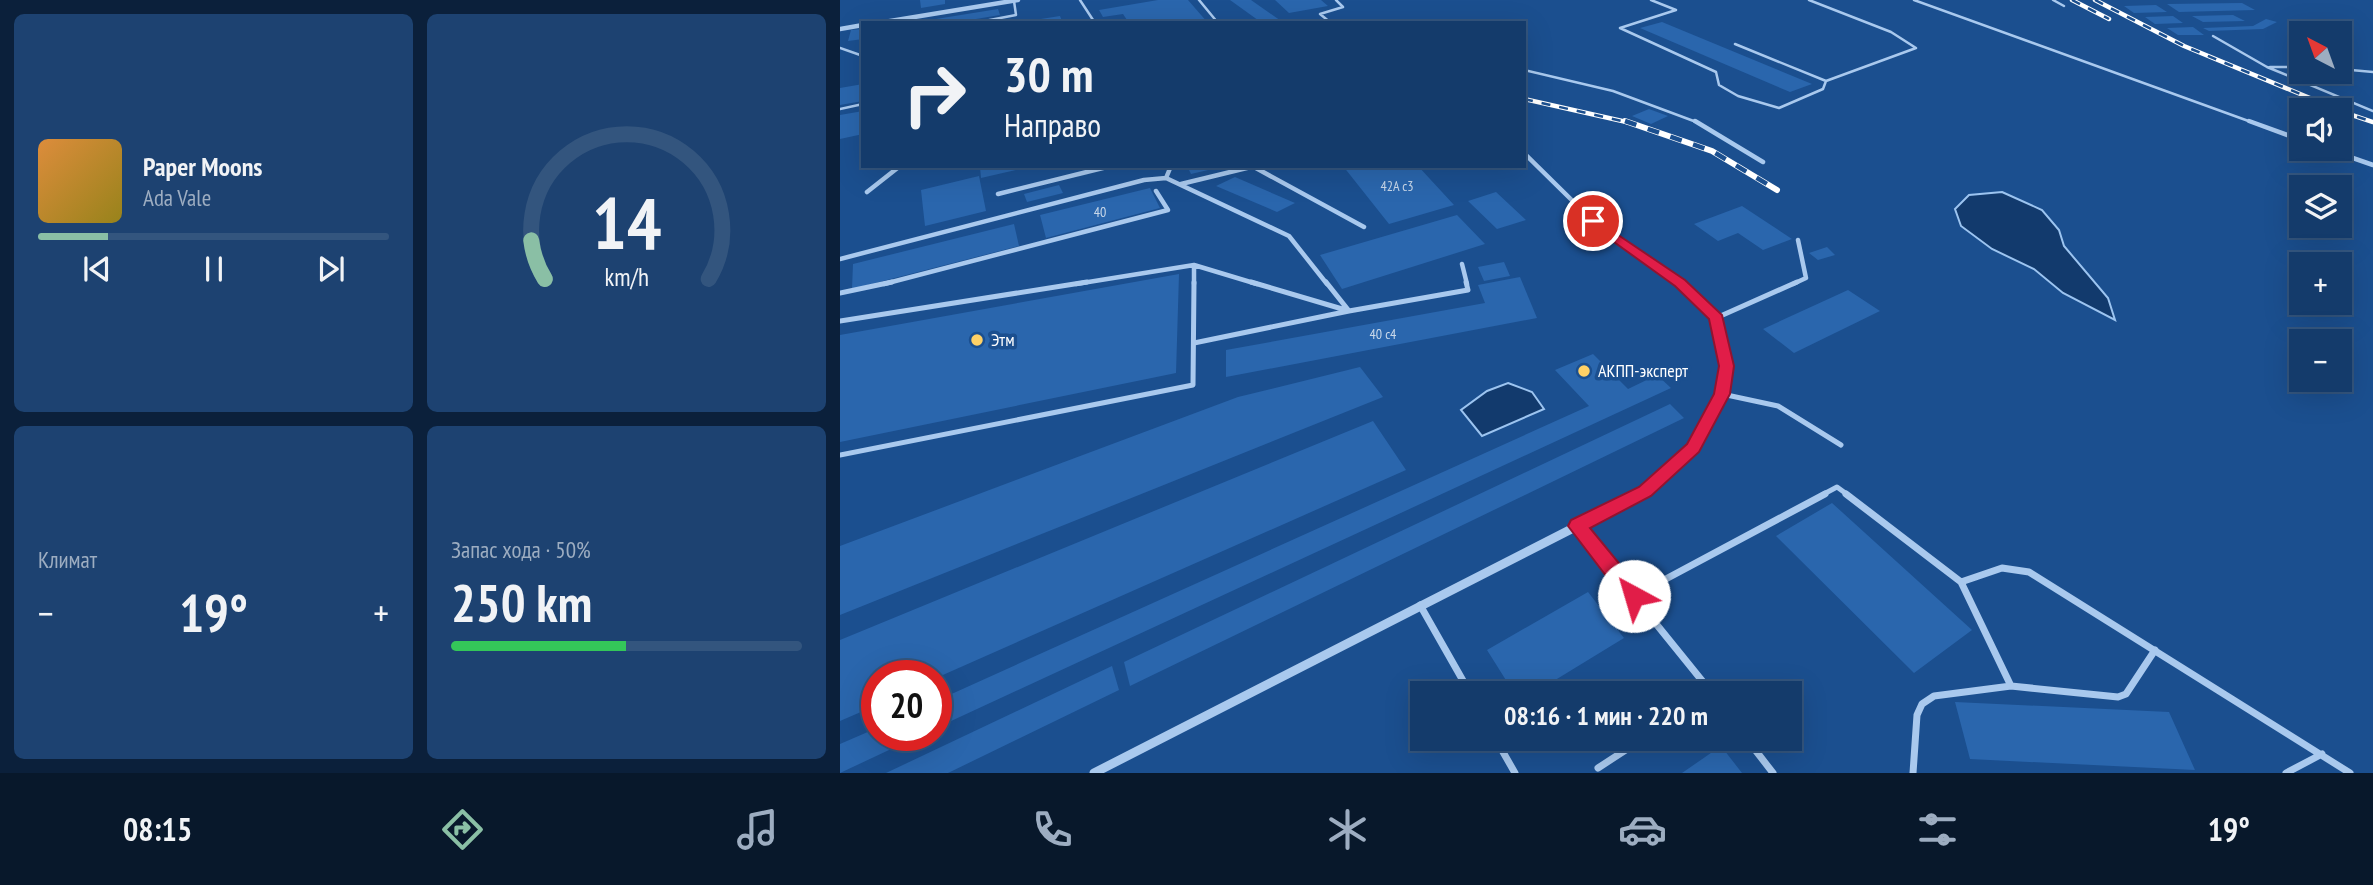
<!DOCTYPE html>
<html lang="ru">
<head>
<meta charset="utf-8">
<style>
  body { margin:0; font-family:"PT Sans Narrow",sans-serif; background:#1d4271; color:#f1f3f6; height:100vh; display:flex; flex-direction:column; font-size:26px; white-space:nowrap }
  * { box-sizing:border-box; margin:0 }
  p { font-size:23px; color:#9dadc1 }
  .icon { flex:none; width:38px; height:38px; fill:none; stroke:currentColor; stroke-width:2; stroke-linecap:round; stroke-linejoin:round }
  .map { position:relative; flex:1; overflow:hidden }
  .sheet { display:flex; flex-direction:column; gap:14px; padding:14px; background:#0b203b; width:840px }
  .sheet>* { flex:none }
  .banner { position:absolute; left:21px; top:21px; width:665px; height:147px; border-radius:0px; box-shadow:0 7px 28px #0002,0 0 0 2px #33557e; background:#143b6b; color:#f1f3f6; overflow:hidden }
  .needle { width:46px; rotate:319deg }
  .fabs { position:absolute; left:1449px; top:21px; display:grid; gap:14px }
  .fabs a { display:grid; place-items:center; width:63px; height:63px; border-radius:0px; background:#143b6b; box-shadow:0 7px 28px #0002,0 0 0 2px #33557e; font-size:35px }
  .speed { position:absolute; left:21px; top:660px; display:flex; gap:14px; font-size:35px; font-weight:700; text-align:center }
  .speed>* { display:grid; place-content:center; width:91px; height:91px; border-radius:50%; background:#143b6b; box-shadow:0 7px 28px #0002,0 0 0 2px #33557e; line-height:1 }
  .speed .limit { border:10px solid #d22; background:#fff; color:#111 }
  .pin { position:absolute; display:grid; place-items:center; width:60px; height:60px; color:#fff; margin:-30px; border:4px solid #fff; border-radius:50%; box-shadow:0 2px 7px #0007 }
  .me { position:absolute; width:77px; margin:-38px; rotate:321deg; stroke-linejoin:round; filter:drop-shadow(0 0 5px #0008) }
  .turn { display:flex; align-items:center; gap:24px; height:147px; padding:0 28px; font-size:32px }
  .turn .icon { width:91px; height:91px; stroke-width:2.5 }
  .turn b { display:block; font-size:49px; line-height:60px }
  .big { font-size:52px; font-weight:700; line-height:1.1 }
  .sheet .card { flex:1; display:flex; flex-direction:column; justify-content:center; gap:10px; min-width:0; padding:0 24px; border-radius:10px; background:#1d4271 }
  .sheet .dial { align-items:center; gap:0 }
  .dial svg { height:182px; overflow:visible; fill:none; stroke:#33557e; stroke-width:7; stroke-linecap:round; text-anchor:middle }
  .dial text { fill:#f1f3f6; stroke:none }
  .song { display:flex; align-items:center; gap:21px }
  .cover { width:84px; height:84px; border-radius:10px; background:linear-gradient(135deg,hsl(30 70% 55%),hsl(50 70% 35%)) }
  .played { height:7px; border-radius:4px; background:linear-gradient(90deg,#8abfa5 20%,#33557e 20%) }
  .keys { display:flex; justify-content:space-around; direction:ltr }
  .heat { display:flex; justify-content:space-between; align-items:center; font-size:38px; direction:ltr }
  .charge { height:10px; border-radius:5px; background:linear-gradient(90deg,#34c759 50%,#33557e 0) }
  .sheet .tiles { flex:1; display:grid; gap:14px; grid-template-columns:repeat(2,1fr) }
  .trip { position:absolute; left:570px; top:681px; width:392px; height:70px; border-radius:0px; background:#143b6b; box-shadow:0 7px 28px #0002,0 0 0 2px #33557e; font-weight:700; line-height:70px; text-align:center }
  .tab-bar { display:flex; height:112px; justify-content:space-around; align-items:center; background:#08182b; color:#9dadc1 }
  .tab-bar .icon { width:49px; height:49px }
  .tab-bar .active { color:#8abfa5 }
  .tab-bar b { font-size:32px; color:#f1f3f6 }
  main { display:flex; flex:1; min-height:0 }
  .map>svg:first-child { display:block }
</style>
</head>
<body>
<main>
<section class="sheet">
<div class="tiles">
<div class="card">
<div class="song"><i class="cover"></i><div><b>Paper Moons</b><p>Ada Vale</p></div></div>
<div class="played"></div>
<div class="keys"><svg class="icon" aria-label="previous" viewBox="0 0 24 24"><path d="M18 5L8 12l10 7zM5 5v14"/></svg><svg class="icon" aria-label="pause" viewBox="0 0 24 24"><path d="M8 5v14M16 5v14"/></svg><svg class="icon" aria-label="next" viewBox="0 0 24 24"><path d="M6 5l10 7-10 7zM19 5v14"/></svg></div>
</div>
<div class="card dial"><svg viewBox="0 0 100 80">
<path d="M14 69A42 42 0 1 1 86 69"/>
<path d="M14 69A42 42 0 0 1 8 52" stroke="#8abfa5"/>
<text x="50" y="56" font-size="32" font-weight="700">14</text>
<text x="50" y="72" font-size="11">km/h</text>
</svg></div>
<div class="card"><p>Климат</p>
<div class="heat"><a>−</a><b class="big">19°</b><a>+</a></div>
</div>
<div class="card"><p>Запас хода · 50%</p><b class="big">250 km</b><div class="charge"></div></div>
</div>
</section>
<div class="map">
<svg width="1533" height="773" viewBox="0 0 1533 773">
  <rect width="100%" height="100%" fill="#1b4f8f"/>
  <path fill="#123a6d" stroke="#9cc4f0" stroke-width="2" d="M1162,192L1202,210L1219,230L1224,246L1268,298L1275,320L1223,293L1194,269L1152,249L1121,226L1115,209L1129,195Z
    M668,383L692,392L704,409L642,436L621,410L647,391Z"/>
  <path fill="#2a66ad" d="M80,0H105V4L81,8Z
    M318,0H348L368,23H289L283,14L263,17L259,10Z
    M390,0H411L444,23H422Z
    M435,0H481L488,6L449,13Z
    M1402,3L1415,10L1339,12L1327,4Z
    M1316,5L1327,12L1294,13L1284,6Z
    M158,9L160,15L112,23H97L96,19Z
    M1393,15L1405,21L1363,22L1352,16Z
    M220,16L222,21L188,23V21Z
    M1333,16L1343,23L1315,24L1305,17Z
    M1426,19L1437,22L1423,29L1369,31L1363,28L1413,26Z
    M822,22L972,84L950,92L800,28Z
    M1353,27L1364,35H1338L1327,28Z
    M23,29V39L8,41L11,30Z
    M23,84V101L0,105V88Z
    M809,109L828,116L811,124L792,116Z
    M23,111V134L0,139V115Z
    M189,166V167L141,178L140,167Z
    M347,166H381V167L351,174Z
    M503,166H578L614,205L549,224Z
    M139,176L146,211L85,226L81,190Z
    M395,177L455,203L437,212L376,186Z
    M219,185L223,193L187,202L184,194Z
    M310,188L320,208L206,238L200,215Z
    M656,192L686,220L657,229L628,201Z
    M902,206L952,239L923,250L898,233L878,241L854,224Z
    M617,215L645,244L502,289L480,255Z
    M174,224L179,246L12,289L13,264Z
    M987,247L995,255L978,260L969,253Z
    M664,262L670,276L644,281L638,267Z
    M339,274L336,373L0,442V335Z
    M680,277L697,318L386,377V350L645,303L638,285Z
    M1008,290L1040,311L954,353L923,329Z
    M753,354L788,389L817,375L831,388L96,728V701L749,406L715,370Z
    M520,367L543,397L0,615V546L398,397Z
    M830,404L844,418L290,686L284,662Z
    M533,421L566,470L96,678V676H37V705L0,721V640Z
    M992,503L1132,630L1074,673L936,536Z
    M748,592L784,638L694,693H674L647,650Z
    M272,666L279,690L108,773H46Z
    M1115,702L1329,712L1355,770L1130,759Z
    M37,728V735H81L0,773V744Z
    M881,746L902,773H842Z"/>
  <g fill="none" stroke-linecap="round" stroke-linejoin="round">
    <path stroke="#a9c9ee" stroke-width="2.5" d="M240,0L255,23
      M359,0L378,23
      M811,0L836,10L780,28L876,72L879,85L898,96L939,108L983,89L986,81
      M1074,0L1414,123
      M1213,0L1224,6
      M134,23L176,15L174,1
      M491,23L480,14L503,7L496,0
      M1373,36L1427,67L1533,111
      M895,44L986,81L1076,48L1051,32L969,0
      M0,48L23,56
      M1430,67H1461
      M1500,69L1533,72
      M684,70L773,91L859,123
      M0,109L23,104"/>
    <path stroke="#a9c9ee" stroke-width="4.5" d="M855,121L923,162
      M1409,121L1461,140
      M1487,149L1533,165
      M684,153L753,221L841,284
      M414,167L524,227
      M326,178L331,166
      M341,184L415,166
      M27,192L60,166
      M158,194L271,166
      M0,259L304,180L326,178L449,236L487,284
      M622,264L627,284
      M44,284L328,210L316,191
      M236,284L354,265L417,284
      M354,284V265
      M953,284L966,278L958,240"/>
    <path stroke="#a9c9ee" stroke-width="5" d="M411,282L509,311L628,290L626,282
      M839,282L876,318L957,282
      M0,293L52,282
      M0,321L247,282
      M354,343L509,311L486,282
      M882,394L938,406L1001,445
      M0,455L353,385L354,282
      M982,495L997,487L1008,495"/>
    <path stroke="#a9c9ee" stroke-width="7" d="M1006,494L1121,582L1162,568L1189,572L1510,773
      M737,526L872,693
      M1121,582L1171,686
      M794,596L985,494
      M580,605L630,693
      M655,738L675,773
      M906,738L933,773
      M758,768L804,738
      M1073,773L1077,715L1082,704L1094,696L1171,686L1278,697L1286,694L1315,650
      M1446,773L1482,754"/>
    <path stroke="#a9c9ee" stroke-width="4.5" d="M38,23L178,0
      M0,29L23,25"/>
    <path stroke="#a9c9ee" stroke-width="7" d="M797,495L805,491L853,448L882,394L887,366L876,318"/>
    <path stroke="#a9c9ee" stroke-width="9" d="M254,773L800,494"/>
    <defs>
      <path id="rail-far1" d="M1232,0L1269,19
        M1255,0L1344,46L1499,110
        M684,99L791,123
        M1500,111L1533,122"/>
      <path id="rail" d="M785,121L872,151L937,190"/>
    </defs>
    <use href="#rail-far1" stroke="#fff" stroke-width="4.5"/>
    <use href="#rail" stroke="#fff" stroke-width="6"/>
    <use href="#rail-far1" stroke="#1b4f8f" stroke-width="2.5" stroke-dasharray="9" stroke-linecap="butt"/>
    <use href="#rail" stroke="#1b4f8f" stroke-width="4.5" stroke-dasharray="12" stroke-linecap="butt"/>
  </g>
  <path fill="#e11d48" stroke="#92132f" stroke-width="2" d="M753,218L845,280L882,315L894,366L890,394L859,452L811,496L750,528L801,590L804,596L801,602L794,604L786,602L728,526L731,520L799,487L847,444L874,394L879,366L869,319L835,286L749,224V219Z"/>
  <g fill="#ffd166" stroke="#1b4f8f" stroke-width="2.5">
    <circle cx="137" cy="340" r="7"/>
    <circle cx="744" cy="371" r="7"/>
  </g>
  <g text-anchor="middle" stroke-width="7" stroke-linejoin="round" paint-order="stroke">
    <g font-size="14" fill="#cad9ea">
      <text x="557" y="191">42А с3</text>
      <text x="260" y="217">40</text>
      <text x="543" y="339">40 с4</text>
    </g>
    <g font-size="18" fill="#fff" stroke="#1b4f8f" text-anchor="start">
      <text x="151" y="346">Этм</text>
      <text x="758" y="377">АКПП-эксперт</text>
    </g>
  </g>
</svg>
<div class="fabs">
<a><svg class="needle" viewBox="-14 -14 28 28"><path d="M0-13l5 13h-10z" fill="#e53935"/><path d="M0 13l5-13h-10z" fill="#9dadc1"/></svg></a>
<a><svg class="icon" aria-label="sound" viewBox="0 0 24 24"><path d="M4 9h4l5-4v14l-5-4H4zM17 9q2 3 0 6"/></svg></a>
<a><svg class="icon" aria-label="layers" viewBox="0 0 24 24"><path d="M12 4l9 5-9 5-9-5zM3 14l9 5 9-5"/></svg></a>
<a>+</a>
<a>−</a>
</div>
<div class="speed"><div class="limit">20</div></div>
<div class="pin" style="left:753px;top:221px;background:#d93025"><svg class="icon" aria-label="arrive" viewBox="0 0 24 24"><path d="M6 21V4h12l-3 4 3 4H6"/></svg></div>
<svg class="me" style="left:794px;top:596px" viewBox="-20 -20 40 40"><circle r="19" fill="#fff"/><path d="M0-13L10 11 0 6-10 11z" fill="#e11d48"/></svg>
<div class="trip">08:16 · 1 мин · 220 m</div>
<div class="banner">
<div class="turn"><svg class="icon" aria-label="right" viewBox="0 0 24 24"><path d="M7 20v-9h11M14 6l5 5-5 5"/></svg><div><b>30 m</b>Направо</div></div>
</div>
</div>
</main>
<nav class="tab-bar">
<b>08:15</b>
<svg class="icon active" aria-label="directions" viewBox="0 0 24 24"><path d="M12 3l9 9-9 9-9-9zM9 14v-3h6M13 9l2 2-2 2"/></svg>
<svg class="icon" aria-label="music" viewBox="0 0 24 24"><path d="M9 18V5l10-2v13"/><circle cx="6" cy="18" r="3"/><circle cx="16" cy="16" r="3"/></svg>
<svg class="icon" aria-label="phone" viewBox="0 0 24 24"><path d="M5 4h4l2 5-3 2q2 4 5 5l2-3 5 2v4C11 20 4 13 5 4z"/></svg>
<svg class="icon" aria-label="climate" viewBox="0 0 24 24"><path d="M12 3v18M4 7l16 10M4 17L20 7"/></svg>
<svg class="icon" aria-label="car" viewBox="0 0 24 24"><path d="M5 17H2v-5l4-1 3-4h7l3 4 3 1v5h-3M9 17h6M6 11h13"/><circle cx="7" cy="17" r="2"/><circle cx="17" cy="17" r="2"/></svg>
<svg class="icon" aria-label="filters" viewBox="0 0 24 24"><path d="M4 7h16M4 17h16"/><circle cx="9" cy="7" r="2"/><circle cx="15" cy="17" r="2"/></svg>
<b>19°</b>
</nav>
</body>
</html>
